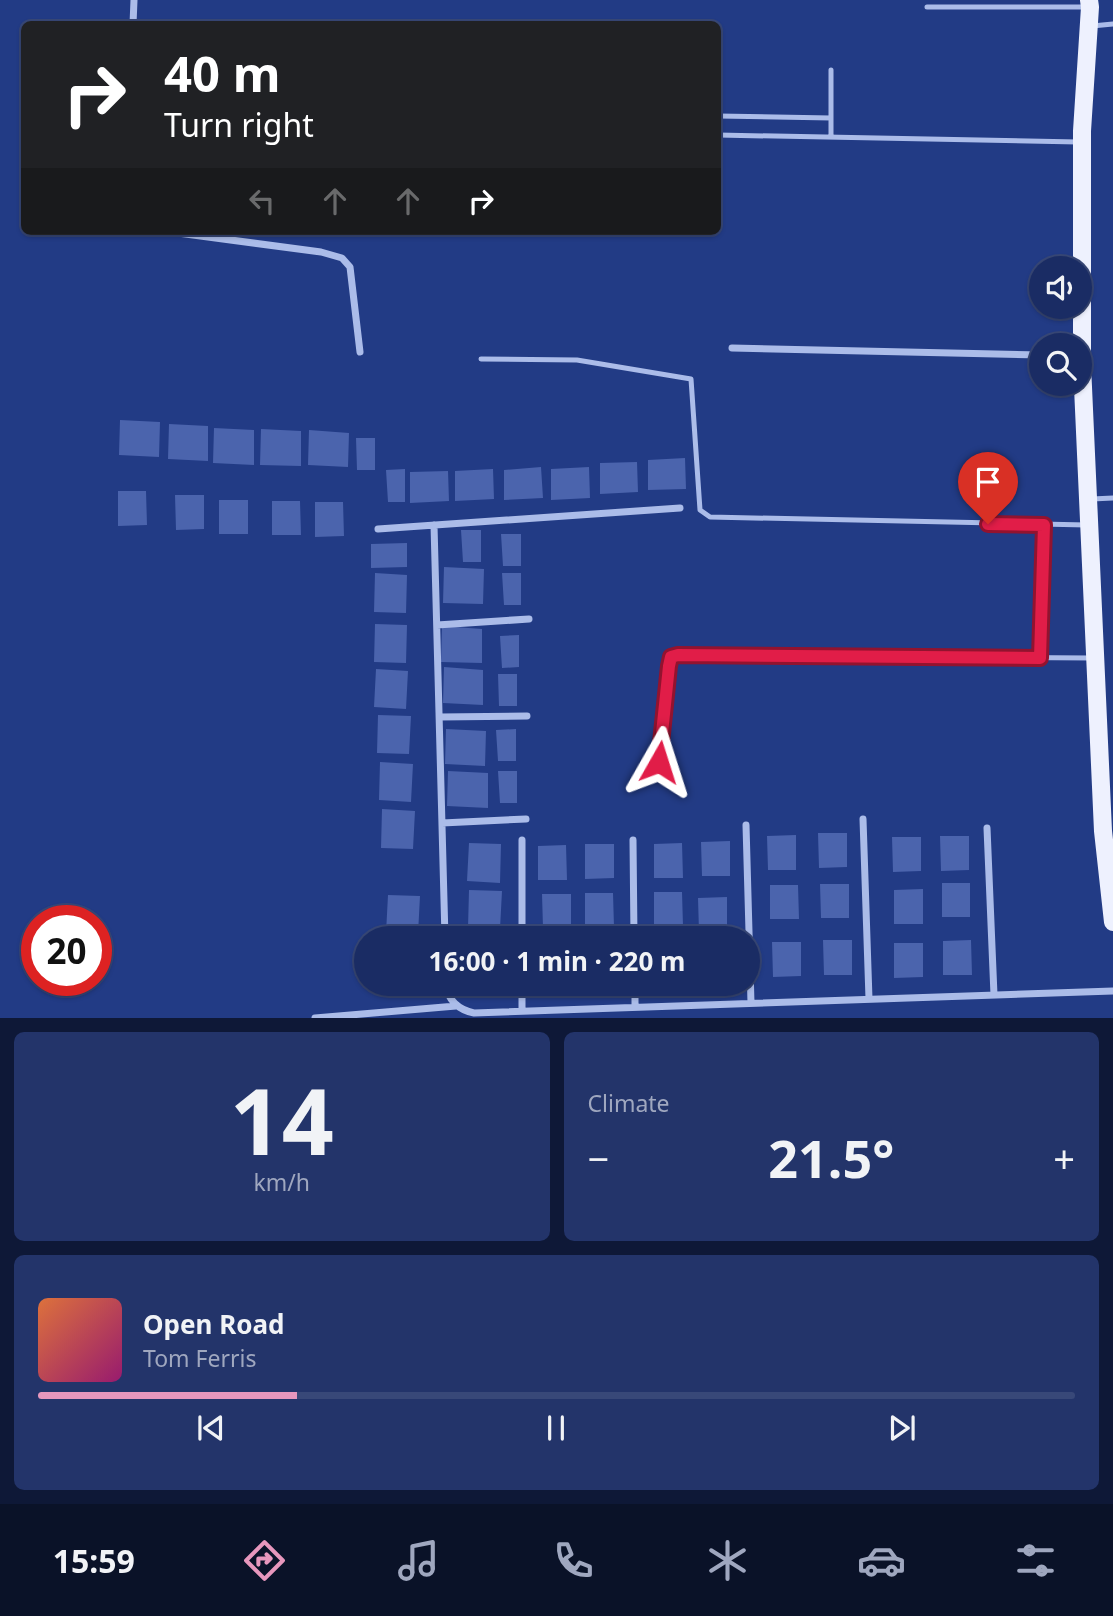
<!DOCTYPE html>
<html lang="en">
<head>
<meta charset="utf-8">
<style>
  body { margin:0; font-family:"Noto Sans",sans-serif; background:#23346a; color:#f1f3f6; height:100vh; display:flex; flex-direction:column; font-size:26px; white-space:nowrap }
  * { box-sizing:border-box; margin:0 }
  p { font-size:23px; color:#9fa7bf }
  .icon { flex:none; width:38px; height:38px; fill:none; stroke:currentColor; stroke-width:2; stroke-linecap:round; stroke-linejoin:round }
  .map { position:relative; height:1018px; overflow:hidden }
  .drawer { display:flex; flex-direction:column; gap:14px; padding:14px; background:#0e1837; flex:1 }
  .drawer>* { flex:none }
  .top-card { position:absolute; left:21px; top:21px; width:700px; height:214px; border-radius:10px; box-shadow:0 2px 5px #0004,0 0 0 2px #384878; background:#202124; color:#fff; overflow:hidden }
  .tools { position:absolute; left:1029px; top:256px; display:grid; gap:14px }
  .tools a { display:grid; place-items:center; width:63px; height:63px; border-radius:50%; background:#1a2c64; box-shadow:0 2px 5px #0004,0 0 0 2px #384878; font-size:35px }
  .speed { position:absolute; left:21px; top:905px; display:flex; gap:14px; font-size:35px; font-weight:700; text-align:center }
  .speed>* { display:grid; place-content:center; width:91px; height:91px; border-radius:50%; background:#1a2c64; box-shadow:0 2px 5px #0004,0 0 0 2px #384878; line-height:1 }
  .speed .limit { border:10px solid #d22; background:#fff; color:#111 }
  .pin { position:absolute; display:grid; place-items:center; width:60px; height:60px; color:#fff; margin:-72px -30px; border-radius:50% 50% 50% 0; rotate:-45deg; box-shadow:0 0 7px #0007 }
  .pin .icon { rotate:45deg }
  .me { position:absolute; width:77px; margin:-38px; rotate:6deg; stroke-linejoin:round; filter:drop-shadow(0 0 5px #0008) }
  .turn { display:flex; align-items:center; gap:24px; height:147px; padding:0 28px; font-size:32px }
  .turn .icon { width:91px; height:91px; stroke-width:2.5 }
  .turn b { display:block; font-size:49px; line-height:60px }
  .lanes { display:flex; align-items:center; height:66px; padding:0 28px; background:#0003; justify-content:center; gap:35px; direction:ltr }
  .lanes .off { opacity:.35 }
  .big { font-size:52px; font-weight:700; line-height:1.1 }
  .drawer .widget { flex:1; display:flex; flex-direction:column; justify-content:center; gap:10px; min-width:0; padding:0 24px; border-radius:10px; background:#23346a }
  .drawer .dial { align-items:center; gap:0 }
  .dial b { font-size:91px; line-height:1 }
  .song { display:flex; align-items:center; gap:21px }
  .cover { width:84px; height:84px; border-radius:10px; background:linear-gradient(135deg,hsl(20 70% 55%),hsl(320 70% 35%)) }
  .played { height:7px; border-radius:4px; background:linear-gradient(90deg,#e797bd 25%,#384878 25%) }
  .keys { display:flex; justify-content:space-around; direction:ltr }
  .heat { display:flex; justify-content:space-between; align-items:center; font-size:38px; direction:ltr }
  .drawer .tiles { flex:1; display:grid; gap:14px; grid-template-columns:1fr 1fr }
  .widget:last-child { grid-column:span 2 }
  .trip { position:absolute; left:354px; top:926px; width:406px; height:70px; border-radius:35px; background:#1a2c64; box-shadow:0 2px 5px #0004,0 0 0 2px #384878; font-weight:700; line-height:70px; text-align:center }
  .tab-bar { display:flex; height:112px; justify-content:space-around; align-items:center; background:#0a1228; color:#9fa7bf }
  .tab-bar .icon { width:49px; height:49px }
  .tab-bar .current { color:#e797bd }
  .tab-bar b { font-size:32px; color:#f1f3f6 }
  .map>svg:first-child { display:block }
</style>
</head>
<body>
<div class="map">
<svg width="1113" height="1018" viewBox="0 0 1113 1018">
  <rect width="100%" height="100%" fill="#223b85"/>
  <path fill="#4b64ad" d="M120,420L160,422L159,457L119,455Z
    M169,424L208,426V461L168,459Z
    M214,428L254,430V465L213,463Z
    M261,429L301,431V466L260,465Z
    M309,430L349,433L348,467L308,465Z
    M356,438H375V470H357Z
    M685,458L686,489L648,490V460Z
    M637,462L638,492L600,494V463Z
    M541,467L543,498L504,500V470Z
    M589,467L590,498L551,500V469Z
    M405,469V502H388L386,470Z
    M493,469L494,499L455,501V471Z
    M448,471L449,501L410,503V472Z
    M118,491H146L147,525L118,526Z
    M175,495H204V529L176,530Z
    M219,500H248V534H219Z
    M272,501H300L301,535H272Z
    M315,502H343L344,536L315,537Z
    M461,530H481V562H463Z
    M501,534H521V566H503Z
    M407,543V567L371,568V544Z
    M444,567L484,569L483,604L443,603Z
    M375,573L407,575L406,613L374,612Z
    M502,573H521V605H504Z
    M375,624L407,625L406,663L374,662Z
    M442,626L482,629V663L441,662Z
    M519,635V667L502,668L500,636Z
    M444,667L483,670V705L443,703Z
    M376,669L408,671L406,709L374,707Z
    M498,674H517V706H499Z
    M378,715L411,716L409,754L377,753Z
    M446,729L486,731L485,766L445,764Z
    M516,729V761H498L496,730Z
    M380,762L413,764L411,802L379,800Z
    M448,771L488,773V808L447,806Z
    M498,771H517V803H500Z
    M382,809L415,811L413,849L381,848Z
    M818,833H847V867L819,868Z
    M796,835V870H768L767,836Z
    M940,836H969V870L941,871Z
    M892,837H921V871L893,872Z
    M730,841V876H702L701,842Z
    M469,843L501,844L500,883L467,881Z
    M682,843L683,878H654V844Z
    M585,844H614V878L585,879Z
    M566,845L567,880H538V846Z
    M942,883H970V917H942Z
    M820,884H849V918H821Z
    M770,885H798L799,919H770Z
    M923,889V924H894V890Z
    M469,890L502,891L500,929L468,928Z
    M654,892H682L683,926L654,927Z
    M585,893H613L614,927L585,928Z
    M542,894H571V928H543Z
    M388,895L420,896L418,934L386,933Z
    M727,897V932H699L698,898Z
    M823,940H852V975H824Z
    M971,940L972,975H943V941Z
    M772,942H801V976L773,977Z
    M894,943H923V977L894,978Z
    M390,984H422V989L389,988Z
    M475,984H503V986L475,987Z
    M544,984H572V986L544,987Z"/>
  <g fill="none" stroke-linecap="round" stroke-linejoin="round">
    <path stroke="#abbce9" stroke-width="5" d="M927,7H1088
      M1092,26L1113,24
      M831,70V137
      M718,116L831,118
      M718,135L1078,142
      M481,359L577,360L691,379L700,510L710,517L1087,525
      M1092,499L1113,498
      M1040,658L1043,525
      M659,762L669,666L671,657L678,655L1092,658"/>
    <path stroke="#abbce9" stroke-width="7" d="M133,24L134,0
      M163,231L321,252L342,258L350,267L360,352
      M732,348L1041,355
      M434,525L445,938
      M378,529L680,508
      M437,625L529,619
      M440,717L527,716
      M863,819L869,999
      M442,823L526,819
      M746,825L751,1003
      M987,828L994,995
      M633,840L634,938
      M522,938V840
      M446,984C447,1000 459,1010 474,1013L1113,991
      M635,984V1007
      M522,1011V984
      M315,1018L456,1006"/>
    <path stroke="#eef1fe" stroke-width="18" d="M1089,0L1090,7L1082,131V365L1103,831L1113,922"/>
  </g>
  <g fill="none" stroke-linecap="round" stroke-linejoin="round">
    <defs>
      <path id="route" d="M659,762L669,666L671,657L678,655L1040,658L1044,525L988,524"/>
    </defs>
    <use href="#route" stroke="#92132f" stroke-width="18"/>
    <use href="#route" stroke="#e11d48" stroke-width="12"/>
  </g>
</svg>
<div class="tools">
<a><svg class="icon" aria-label="sound" viewBox="0 0 24 24"><path d="M4 9h4l5-4v14l-5-4H4zM17 9q2 3 0 6"/></svg></a>
<a><svg class="icon" aria-label="search" viewBox="0 0 24 24"><circle cx="10" cy="10" r="6"/><path d="M15 15l6 6"/></svg></a>
</div>
<div class="speed"><div class="limit">20</div></div>
<div class="pin" style="left:988px;top:524px;background:#d93025"><svg class="icon" aria-label="arrive" viewBox="0 0 24 24"><path d="M6 21V4h12l-3 4 3 4H6"/></svg></div>
<svg class="me" style="left:659px;top:762px" viewBox="-20 -20 40 40"><path d="M0-17L14 15 0 8-14 15z" fill="#e11d48" stroke="#fff" stroke-width="4"/></svg>
<div class="trip">16:00 · 1 min · 220 m</div>
<div class="top-card">
<div class="turn"><svg class="icon" aria-label="right" viewBox="0 0 24 24"><path d="M7 20v-9h11M14 6l5 5-5 5"/></svg><div><b>40 m</b>Turn right</div></div>
<div class="lanes"><svg class="icon off" aria-label="left" viewBox="0 0 24 24"><path d="M17 20v-9H6M10 6l-5 5 5 5"/></svg><svg class="icon off" aria-label="ahead" viewBox="0 0 24 24"><path d="M12 20V5M6 11l6-6 6 6"/></svg><svg class="icon off" aria-label="ahead" viewBox="0 0 24 24"><path d="M12 20V5M6 11l6-6 6 6"/></svg><svg class="icon" aria-label="right" viewBox="0 0 24 24"><path d="M7 20v-9h11M14 6l5 5-5 5"/></svg></div>
</div>
</div>
<section class="drawer">
<div class="tiles">
<div class="widget dial"><b>14</b><p>km/h</p></div>
<div class="widget"><p>Climate</p>
<div class="heat"><a>−</a><b class="big">21.5°</b><a>+</a></div>
</div>
<div class="widget">
<div class="song"><i class="cover"></i><div><b>Open Road</b><p>Tom Ferris</p></div></div>
<div class="played"></div>
<div class="keys"><svg class="icon" aria-label="previous" viewBox="0 0 24 24"><path d="M18 5L8 12l10 7zM5 5v14"/></svg><svg class="icon" aria-label="pause" viewBox="0 0 24 24"><path d="M8 5v14M16 5v14"/></svg><svg class="icon" aria-label="next" viewBox="0 0 24 24"><path d="M6 5l10 7-10 7zM19 5v14"/></svg></div>
</div>
</div>
</section>
<nav class="tab-bar">
<b>15:59</b>
<svg class="icon current" aria-label="directions" viewBox="0 0 24 24"><path d="M12 3l9 9-9 9-9-9zM9 14v-3h6M13 9l2 2-2 2"/></svg>
<svg class="icon" aria-label="music" viewBox="0 0 24 24"><path d="M9 18V5l10-2v13"/><circle cx="6" cy="18" r="3"/><circle cx="16" cy="16" r="3"/></svg>
<svg class="icon" aria-label="phone" viewBox="0 0 24 24"><path d="M5 4h4l2 5-3 2q2 4 5 5l2-3 5 2v4C11 20 4 13 5 4z"/></svg>
<svg class="icon" aria-label="climate" viewBox="0 0 24 24"><path d="M12 3v18M4 7l16 10M4 17L20 7"/></svg>
<svg class="icon" aria-label="car" viewBox="0 0 24 24"><path d="M5 17H2v-5l4-1 3-4h7l3 4 3 1v5h-3M9 17h6M6 11h13"/><circle cx="7" cy="17" r="2"/><circle cx="17" cy="17" r="2"/></svg>
<svg class="icon" aria-label="filters" viewBox="0 0 24 24"><path d="M4 7h16M4 17h16"/><circle cx="9" cy="7" r="2"/><circle cx="15" cy="17" r="2"/></svg>
</nav>
</body>
</html>
